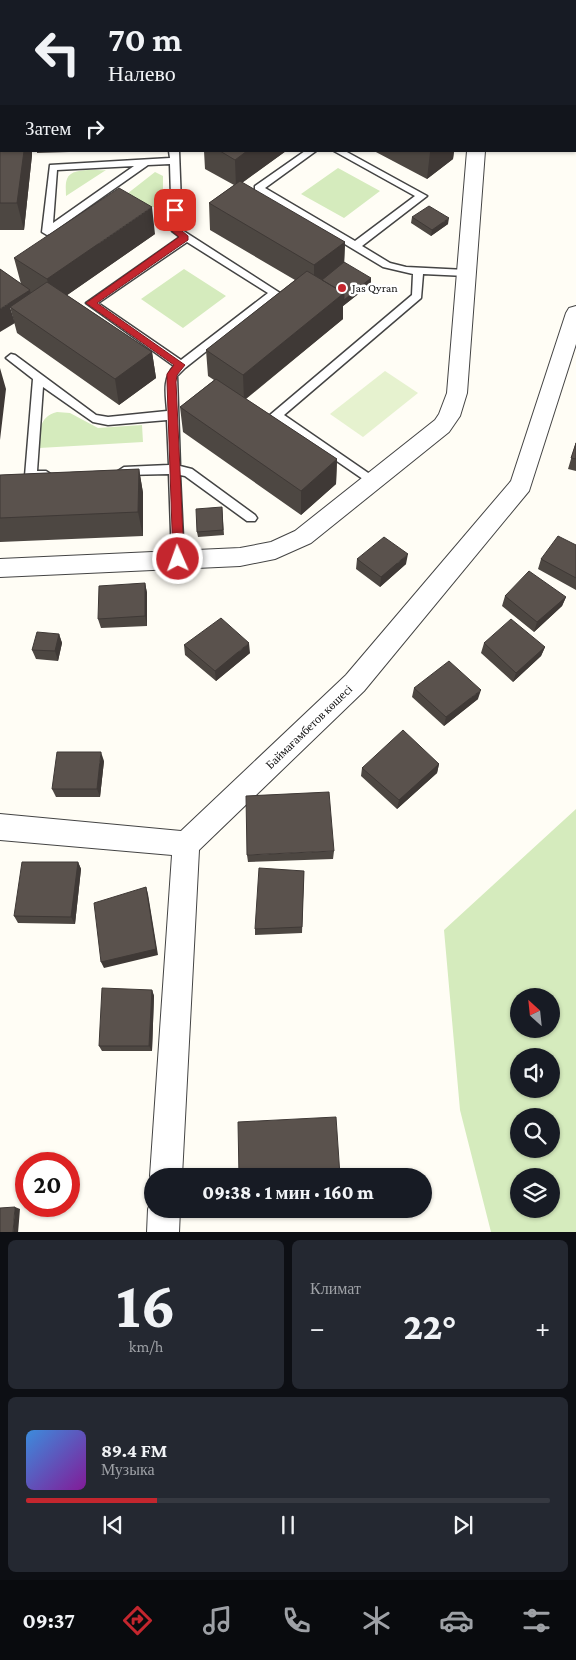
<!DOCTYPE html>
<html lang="ru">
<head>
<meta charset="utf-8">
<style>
  body { margin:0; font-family:"Crimson Pro",serif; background:#242831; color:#f1f3f6; height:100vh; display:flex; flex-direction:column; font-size:19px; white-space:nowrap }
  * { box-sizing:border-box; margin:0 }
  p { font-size:16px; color:#9ea1a6 }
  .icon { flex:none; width:28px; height:28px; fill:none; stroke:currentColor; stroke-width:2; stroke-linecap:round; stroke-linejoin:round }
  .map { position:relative; height:1232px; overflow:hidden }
  .drawer { display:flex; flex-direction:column; gap:8px; padding:8px; background:#0d0f14; flex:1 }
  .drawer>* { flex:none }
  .top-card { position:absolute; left:0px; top:0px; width:576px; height:152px; box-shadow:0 1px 4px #0004; background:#171b24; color:#f1f3f6; overflow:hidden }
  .needle { width:32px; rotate:333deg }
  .buttons { position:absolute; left:510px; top:988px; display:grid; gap:10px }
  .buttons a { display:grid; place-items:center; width:50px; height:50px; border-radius:50%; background:#171b24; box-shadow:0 1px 4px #0004; font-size:25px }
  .speed { position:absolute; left:15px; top:1152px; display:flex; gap:10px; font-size:25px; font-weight:700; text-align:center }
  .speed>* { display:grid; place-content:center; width:65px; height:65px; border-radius:50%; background:#171b24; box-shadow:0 1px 4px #0004; line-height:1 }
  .speed .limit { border:8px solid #d22; background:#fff; color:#111 }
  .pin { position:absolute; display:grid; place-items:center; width:42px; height:42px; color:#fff; margin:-21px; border-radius:10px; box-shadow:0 2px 8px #0006 }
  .me { position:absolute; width:55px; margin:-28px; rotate:358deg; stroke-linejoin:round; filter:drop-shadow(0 0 4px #0008) }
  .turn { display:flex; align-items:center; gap:18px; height:105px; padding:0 25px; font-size:22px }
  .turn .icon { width:65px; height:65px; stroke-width:2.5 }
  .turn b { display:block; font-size:35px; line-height:42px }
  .then { display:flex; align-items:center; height:48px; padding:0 25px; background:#0003; gap:10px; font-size:19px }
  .big { font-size:38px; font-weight:800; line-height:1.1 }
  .drawer .widget { flex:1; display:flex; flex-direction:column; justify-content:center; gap:8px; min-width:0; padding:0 18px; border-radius:8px; background:#242831 }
  .drawer .dial { align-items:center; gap:0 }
  .dial b { font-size:65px; line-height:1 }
  .song { display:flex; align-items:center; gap:15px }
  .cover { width:60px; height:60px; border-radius:8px; background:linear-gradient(135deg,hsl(210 70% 55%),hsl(290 70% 35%)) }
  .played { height:5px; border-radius:2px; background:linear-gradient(90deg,#c4262e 25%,#363941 25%) }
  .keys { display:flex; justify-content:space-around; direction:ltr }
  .heat { display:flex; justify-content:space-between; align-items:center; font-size:28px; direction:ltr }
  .drawer .tiles { flex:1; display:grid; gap:8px; grid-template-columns:1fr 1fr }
  .widget:last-child { grid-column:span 2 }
  .trip { position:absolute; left:144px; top:1168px; width:288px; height:50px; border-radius:25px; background:#171b24; box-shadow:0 1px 4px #0004; font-weight:800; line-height:50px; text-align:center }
  .tabs { display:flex; height:80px; justify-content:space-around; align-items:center; background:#090b0e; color:#9ea1a6 }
  .tabs .icon { width:35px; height:35px }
  .tabs .selected { color:#c4262e }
  .tabs b { font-size:22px; color:#f1f3f6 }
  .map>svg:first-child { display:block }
</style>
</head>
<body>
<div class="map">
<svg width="576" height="1233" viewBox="0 0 576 1233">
  <rect width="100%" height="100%" fill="#fffdf5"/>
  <path fill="#d5ebbd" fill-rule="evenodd" d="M338,168L380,191L344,218L301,194Z
    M106,170L66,196C66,191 65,184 67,179C71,167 96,171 106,170Z
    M155,172L163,176V207L109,208Z
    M184,269L226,296L183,328L141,299Z
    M57,412L70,413L98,428L142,425L143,442L39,448C40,432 38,417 57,412Z
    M576,809V1232H491L460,1110L444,930ZM519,996H551V1029H519ZM519,1056H551V1089H519ZM519,1116H551V1149H519ZM519,1176H551V1209H519Z"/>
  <path fill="#e6f2cf" d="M385,371L418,393L363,437L330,414Z"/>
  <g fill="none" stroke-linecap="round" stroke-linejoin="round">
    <defs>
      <path id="lane" d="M72,0H80V1H72Z
        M305,0H313V1H305Z
        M445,0H453V1H445Z
        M169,151H179L182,230L280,293L185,368L177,376L180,466L192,469L255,515L257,518L255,521H247L185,476L180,475L184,559L182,562H174L172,559L169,474L124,475L118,471L124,467L169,465L167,420L108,425L93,422L43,387L37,471H46L52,475L46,479H27L25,476L33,379L6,358L11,354L15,355L96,415L108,417L167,411C166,395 162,379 174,366L86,303L180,237L172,231L170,164L148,165L50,234L47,235L42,232L50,165L170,158ZM134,166L53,223L57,170ZM187,242L268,293L181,360L98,303Z
        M305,151H316L265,188L355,241L415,196L334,151H345L427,196L362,246L390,263L406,267L466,270L471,273L466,276L423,274L421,298L284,415L377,479L379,482L377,485L373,486L270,415L412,295L413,274L383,267L255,190V186Z"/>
      <path id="street" d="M484,0H500V1H485Z
        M0,103H1V113H0Z
        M467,151H485L467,393L460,416L449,432L311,543L275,559L240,566L0,577V559L240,548L271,542L295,531L435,420L439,414L447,393Z
        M576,306V344L529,491L364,691L199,850L182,1176H152V1181L150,1176L172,855L0,840V814L181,831L346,675L511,481L566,313L569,308Z
        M152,1198V1209H180L179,1233H147L148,1209Z"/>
    </defs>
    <use href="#lane" stroke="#444" stroke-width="3"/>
    <use href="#street" stroke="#444" stroke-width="2"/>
    <use href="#lane" fill="#fff" fill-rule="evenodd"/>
    <use href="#street" fill="#fff" fill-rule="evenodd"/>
  </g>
  <path fill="#4d4742" d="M137,0H188L186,1H137Z
    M575,17H576V45L575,44Z
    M0,115L1,151H32V155L24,230H0Z
    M37,151H101L37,153Z
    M204,151H286L242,183L345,242L344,262L371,284L343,306V319L246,399L337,459L336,484L301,515L183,432L180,407L214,380L208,376L206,350L295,280L210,230L209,203L234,185L205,169Z
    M374,151H454L453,159L427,179Z
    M412,217L448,224L431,236L411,223Z
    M155,234L67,295L152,352L156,378L119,405L17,333L0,269L21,284L14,258Z
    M576,442V471L568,469Z
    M139,469L143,493V536L0,542V475Z
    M222,507L224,535L198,537L197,532Z
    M576,545V590L538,569L541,559Z
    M357,559L406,564L380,587L356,569Z
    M145,583L147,593V626L101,628L98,619Z
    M505,596L566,597L562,606L534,632L502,606Z
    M59,634L62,643L58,661L36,659L32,650Z
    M484,643L545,647L541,656L513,682L481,653Z
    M184,645L250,653L216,681L185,655Z
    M414,688L478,699L444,726L412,697Z
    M104,761L100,797H56L52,789Z
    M439,764L437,773L397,809L361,776L362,768Z
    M334,851L333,859L248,862L247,855Z
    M78,862L81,869L75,924L18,923L14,916Z
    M304,871L302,933L255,935V929Z
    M152,990L154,996L152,1051H102L99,1046Z"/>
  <path fill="#3f3936" d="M162,0H188L186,1H162Z
    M24,151H32V155L24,230L17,203Z
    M247,151H286L236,187L235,160Z
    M432,151H454L453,159L427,179L430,152Z
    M152,207L155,234L53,305L47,279Z
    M449,218L448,224L431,236L432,230Z
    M345,242L344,268L314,291V265Z
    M371,278V284L343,306V319L244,400L243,375L344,293Z
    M30,290L34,310L10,307L15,323L0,332V309Z
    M152,352L156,378L119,405L115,379Z
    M0,368L6,389L0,440Z
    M337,459L336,484L301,515V491Z
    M139,469L143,493V536L138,512Z
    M408,554L406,564L380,587L381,577Z
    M145,583L147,593V626L145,616Z
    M566,597L562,606L534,632L537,622Z
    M59,634L62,643L58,661L55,651Z
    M249,643L250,653L216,681L215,671Z
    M545,647L541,656L513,682L516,673Z
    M481,690L478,699L444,726L446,717Z
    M101,752L104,761L100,797L97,789Z
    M439,764L437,773L397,809L399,800Z
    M78,862L81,869L75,924L71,917Z
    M146,887L148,894L158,955L104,968L101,962Z
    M152,990L154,996L152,1051L149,1046Z
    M15,1207L20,1209L18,1233H13Z"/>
  <path fill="#5a524d" stroke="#3f3936" d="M6,0H45V1H6Z
    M330,0H394L393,1H330Z
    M575,17H576V32H575Z
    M0,115H1V128L0,129Z
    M1,128V151H24L17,203H0V129Z
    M220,151H247L235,160Z
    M240,181L345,242L314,265L209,203Z
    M119,188L152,207L47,279L14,258Z
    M429,206L449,218L432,230L412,217Z
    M344,262L371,278L344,300V293L322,280Z
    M0,269L30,290L0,309Z
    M307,271L344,293L243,375L206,350Z
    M47,282L152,352L115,379L10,307Z
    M216,379L337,459L301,491L180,407Z
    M576,443V459L571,458Z
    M139,469L138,512L0,518V475Z
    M222,507L223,530L197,532L196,509Z
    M558,536L576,545V578L541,559Z
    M384,537L408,554L381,577L357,559Z
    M529,571L566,597L537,622L505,596Z
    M145,583V616L98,619L99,586Z
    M221,618L249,643L215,671L184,645Z
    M511,619L545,647L516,673L484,643Z
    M37,632L59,634L55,651L32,650Z
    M449,661L481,690L446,717L414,688Z
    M403,730L439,764L399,800L362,768Z
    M57,752H101L97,789H52Z
    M329,792L334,851L247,855L246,796Z
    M22,862H78L71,917L14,916Z
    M259,868L304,871L302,927L255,929Z
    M146,887L156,949L101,962L94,903Z
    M102,988L152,990L149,1046H99Z
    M336,1117L340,1176H239L238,1122Z
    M15,1207L13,1233H0V1208Z"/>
  <path fill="#c4262e" stroke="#7f191e" d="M175,207L179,210L181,230L188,236V240L97,303L185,365L177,375L176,382L184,559L178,564L173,559L167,382V374L174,365L86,303L179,237L172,231L171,210Z"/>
  <circle fill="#c4262e" stroke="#fff" stroke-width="2" cx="342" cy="288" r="5"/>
  <g text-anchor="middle" stroke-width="5" stroke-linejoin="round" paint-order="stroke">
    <g font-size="12" fill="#111" stroke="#fff" text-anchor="start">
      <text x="352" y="292">Jas Qyran</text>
    </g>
    <g font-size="12" fill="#111" stroke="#fff">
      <text transform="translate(309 727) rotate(-44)" y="4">Баймағамбетов көшесі</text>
    </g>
  </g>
</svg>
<div class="buttons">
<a><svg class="needle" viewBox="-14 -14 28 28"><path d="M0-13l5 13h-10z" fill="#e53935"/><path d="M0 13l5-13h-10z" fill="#9ea1a6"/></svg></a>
<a><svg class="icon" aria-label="sound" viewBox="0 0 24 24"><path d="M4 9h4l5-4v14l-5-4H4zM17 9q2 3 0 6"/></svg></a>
<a><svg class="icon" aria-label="search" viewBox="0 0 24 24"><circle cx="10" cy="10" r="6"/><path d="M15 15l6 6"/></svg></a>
<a><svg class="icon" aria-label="layers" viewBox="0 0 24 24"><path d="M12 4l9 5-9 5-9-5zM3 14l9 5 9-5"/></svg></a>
</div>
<div class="speed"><div class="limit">20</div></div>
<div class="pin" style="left:175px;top:210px;background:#d93025"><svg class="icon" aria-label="arrive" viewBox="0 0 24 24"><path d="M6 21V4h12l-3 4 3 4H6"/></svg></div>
<svg class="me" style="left:178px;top:559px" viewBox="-20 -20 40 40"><circle r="17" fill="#c4262e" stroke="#fff" stroke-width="3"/><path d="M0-11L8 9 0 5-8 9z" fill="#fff"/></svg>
<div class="trip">09:38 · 1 мин · 160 m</div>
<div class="top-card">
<div class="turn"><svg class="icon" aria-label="left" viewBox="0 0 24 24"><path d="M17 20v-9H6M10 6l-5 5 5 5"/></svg><div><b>70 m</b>Налево</div></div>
<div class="then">Затем<svg class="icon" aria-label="right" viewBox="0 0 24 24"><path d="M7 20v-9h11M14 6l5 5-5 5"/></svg></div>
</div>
</div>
<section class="drawer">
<div class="tiles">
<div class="widget dial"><b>16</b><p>km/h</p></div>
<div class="widget"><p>Климат</p>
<div class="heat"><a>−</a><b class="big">22°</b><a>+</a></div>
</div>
<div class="widget">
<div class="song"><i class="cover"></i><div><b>89.4 FM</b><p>Музыка</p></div></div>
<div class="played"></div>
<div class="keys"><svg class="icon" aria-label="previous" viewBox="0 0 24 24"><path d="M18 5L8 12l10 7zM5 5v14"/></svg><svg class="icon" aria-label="pause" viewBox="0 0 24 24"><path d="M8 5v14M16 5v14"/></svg><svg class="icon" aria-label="next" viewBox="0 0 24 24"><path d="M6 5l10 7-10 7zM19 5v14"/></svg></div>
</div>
</div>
</section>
<nav class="tabs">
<b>09:37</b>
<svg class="icon selected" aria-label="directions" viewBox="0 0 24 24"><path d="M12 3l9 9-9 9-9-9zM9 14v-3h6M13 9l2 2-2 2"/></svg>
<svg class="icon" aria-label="music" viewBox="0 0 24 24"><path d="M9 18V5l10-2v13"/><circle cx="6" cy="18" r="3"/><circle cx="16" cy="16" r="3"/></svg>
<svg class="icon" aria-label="phone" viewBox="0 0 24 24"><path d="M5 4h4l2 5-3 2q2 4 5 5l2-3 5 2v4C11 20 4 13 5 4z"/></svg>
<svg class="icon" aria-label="climate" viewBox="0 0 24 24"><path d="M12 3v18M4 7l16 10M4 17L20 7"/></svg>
<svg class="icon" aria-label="car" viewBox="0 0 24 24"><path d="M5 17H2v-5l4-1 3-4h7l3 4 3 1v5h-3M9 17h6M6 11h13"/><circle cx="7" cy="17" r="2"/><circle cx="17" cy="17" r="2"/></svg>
<svg class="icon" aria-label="filters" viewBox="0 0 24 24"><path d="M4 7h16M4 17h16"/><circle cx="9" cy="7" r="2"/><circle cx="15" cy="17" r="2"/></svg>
</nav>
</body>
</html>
